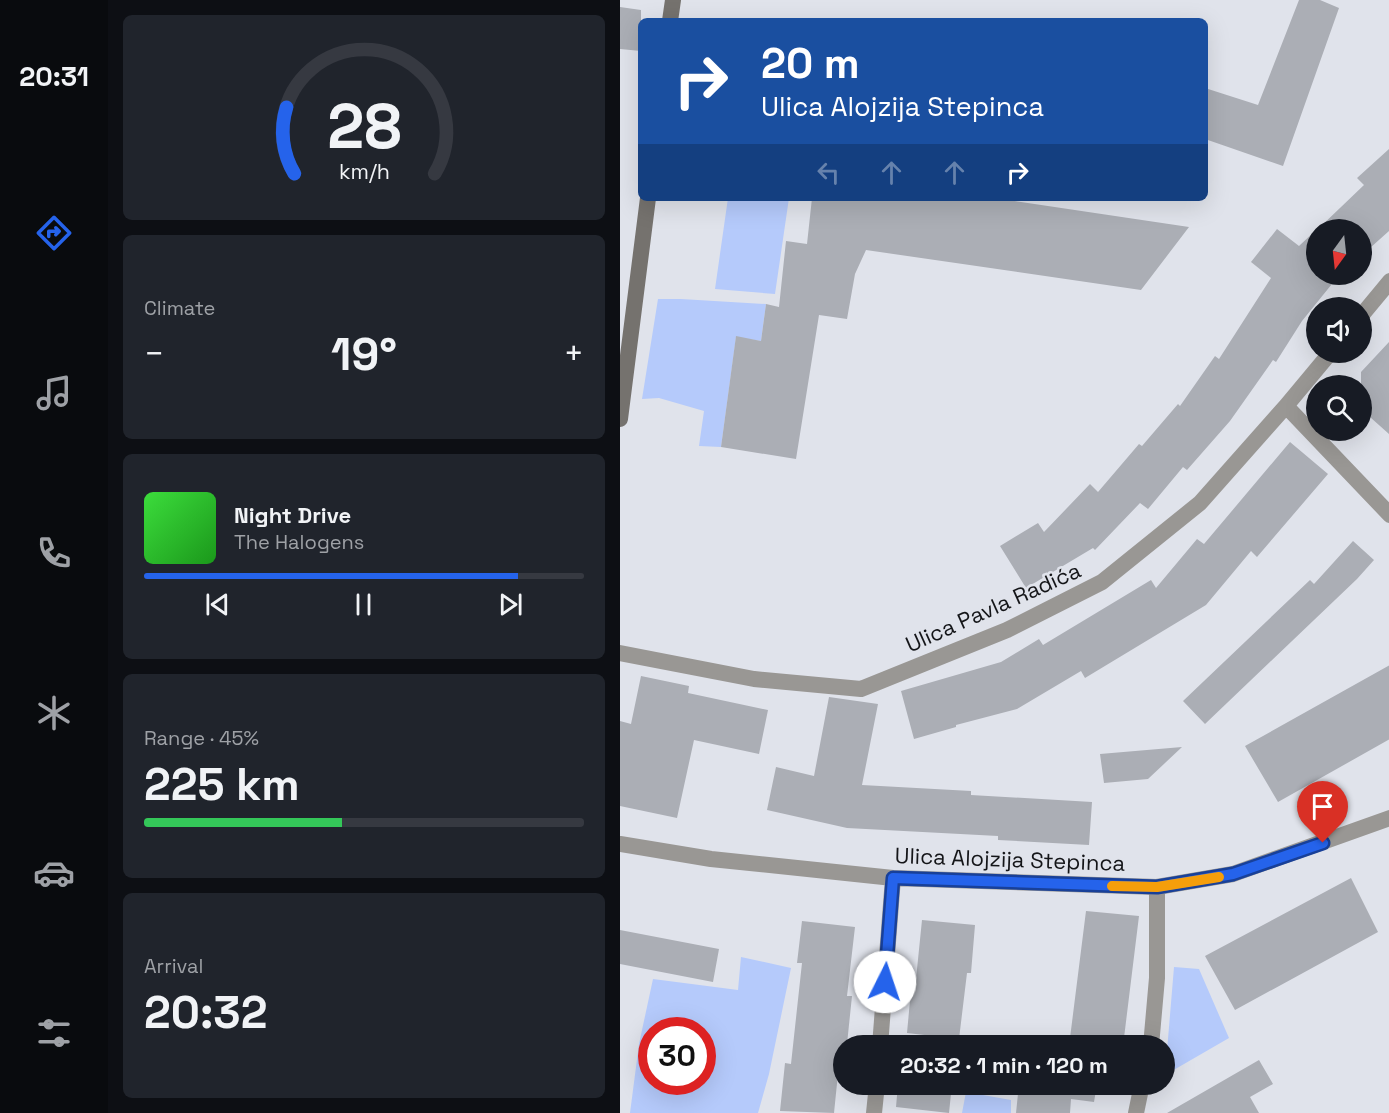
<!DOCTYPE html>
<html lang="en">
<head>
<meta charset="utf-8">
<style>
  body { margin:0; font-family:"Space Grotesk",sans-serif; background:#20242c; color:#f1f3f6; height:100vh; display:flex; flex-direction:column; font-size:22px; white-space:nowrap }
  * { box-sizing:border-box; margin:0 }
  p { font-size:20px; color:#9ea1a6 }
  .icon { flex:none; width:33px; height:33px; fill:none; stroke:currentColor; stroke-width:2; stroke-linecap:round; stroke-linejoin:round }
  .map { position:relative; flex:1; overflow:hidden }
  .panel { display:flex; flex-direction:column; gap:15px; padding:15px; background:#0d0f14; width:512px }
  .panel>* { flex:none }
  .hud { position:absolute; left:18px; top:18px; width:570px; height:183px; border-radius:9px; box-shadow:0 6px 24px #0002; background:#1a4fa0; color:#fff; overflow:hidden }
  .needle { width:39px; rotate:195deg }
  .buttons { position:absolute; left:686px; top:219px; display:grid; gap:12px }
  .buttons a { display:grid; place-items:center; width:66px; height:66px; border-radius:50%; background:#171b24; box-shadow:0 6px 24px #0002; font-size:30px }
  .speed { position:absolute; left:18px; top:1017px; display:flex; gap:12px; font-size:30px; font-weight:700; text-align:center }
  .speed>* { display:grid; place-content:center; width:78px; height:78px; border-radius:50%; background:#171b24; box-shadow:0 6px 24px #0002; line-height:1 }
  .speed .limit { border:9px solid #d22; background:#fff; color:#111 }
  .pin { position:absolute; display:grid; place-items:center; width:51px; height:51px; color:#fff; margin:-62px -26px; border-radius:50% 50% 50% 0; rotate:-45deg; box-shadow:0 0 6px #0007 }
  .pin .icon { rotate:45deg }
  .me { position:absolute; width:66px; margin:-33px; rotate:4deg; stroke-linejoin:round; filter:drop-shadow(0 0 4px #0008) }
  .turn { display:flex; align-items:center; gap:21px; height:126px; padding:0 24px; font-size:27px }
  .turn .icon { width:78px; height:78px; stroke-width:2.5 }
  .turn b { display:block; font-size:42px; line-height:51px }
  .lanes { display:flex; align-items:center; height:57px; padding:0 24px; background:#0003; justify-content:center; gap:30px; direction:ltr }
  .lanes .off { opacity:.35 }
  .big { font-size:45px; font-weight:800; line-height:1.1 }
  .panel .tile { flex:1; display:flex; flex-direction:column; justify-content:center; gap:9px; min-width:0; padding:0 21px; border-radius:9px; background:#20242c }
  .panel .dial { align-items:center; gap:0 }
  .dial svg { height:156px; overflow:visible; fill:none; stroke:#363941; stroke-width:7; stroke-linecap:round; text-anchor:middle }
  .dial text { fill:#f1f3f6; stroke:none }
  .song { display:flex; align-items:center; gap:18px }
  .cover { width:72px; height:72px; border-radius:9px; background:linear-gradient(135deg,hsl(120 70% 55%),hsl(120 70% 35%)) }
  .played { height:6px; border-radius:3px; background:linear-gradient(90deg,#2563eb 85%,#363941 85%) }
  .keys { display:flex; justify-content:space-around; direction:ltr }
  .heat { display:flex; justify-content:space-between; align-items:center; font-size:33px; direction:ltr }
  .charge { height:9px; border-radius:4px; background:linear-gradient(90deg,#34c759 45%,#363941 0) }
  .trip { position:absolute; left:213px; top:1035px; width:342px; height:60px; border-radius:30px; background:#171b24; box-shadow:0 6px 24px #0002; font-weight:800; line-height:60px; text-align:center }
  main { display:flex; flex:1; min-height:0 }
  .tabs { display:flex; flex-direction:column; width:108px; justify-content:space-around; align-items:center; background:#090b0e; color:#9ea1a6 }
  .tabs .icon { width:42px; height:42px }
  .tabs .current { color:#2563eb }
  .tabs b { font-size:27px; color:#f1f3f6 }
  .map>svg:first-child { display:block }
</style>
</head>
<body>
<main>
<nav class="tabs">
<b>20:31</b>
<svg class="icon current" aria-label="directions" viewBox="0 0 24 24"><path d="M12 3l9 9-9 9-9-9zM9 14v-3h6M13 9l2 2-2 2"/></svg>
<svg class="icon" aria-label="music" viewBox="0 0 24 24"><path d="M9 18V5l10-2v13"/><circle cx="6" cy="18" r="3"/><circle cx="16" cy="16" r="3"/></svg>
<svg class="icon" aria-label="phone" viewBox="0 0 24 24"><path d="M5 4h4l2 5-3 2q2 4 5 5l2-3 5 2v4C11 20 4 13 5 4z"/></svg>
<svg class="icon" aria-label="climate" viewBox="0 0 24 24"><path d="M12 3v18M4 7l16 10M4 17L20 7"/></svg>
<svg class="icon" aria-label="car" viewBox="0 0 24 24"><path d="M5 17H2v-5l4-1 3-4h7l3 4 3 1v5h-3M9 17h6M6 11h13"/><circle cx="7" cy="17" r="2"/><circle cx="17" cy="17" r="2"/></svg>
<svg class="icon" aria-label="filters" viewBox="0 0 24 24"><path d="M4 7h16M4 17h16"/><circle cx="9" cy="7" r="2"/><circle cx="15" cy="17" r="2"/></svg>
</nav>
<section class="panel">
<div class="tile dial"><svg viewBox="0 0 100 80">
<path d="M14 69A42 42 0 1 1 86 69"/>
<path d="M14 69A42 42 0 0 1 10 35" stroke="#2563eb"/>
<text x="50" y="56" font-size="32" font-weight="700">28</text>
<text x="50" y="72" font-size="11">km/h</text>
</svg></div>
<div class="tile"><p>Climate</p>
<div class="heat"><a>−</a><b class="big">19°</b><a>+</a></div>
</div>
<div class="tile">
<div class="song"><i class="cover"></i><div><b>Night Drive</b><p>The Halogens</p></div></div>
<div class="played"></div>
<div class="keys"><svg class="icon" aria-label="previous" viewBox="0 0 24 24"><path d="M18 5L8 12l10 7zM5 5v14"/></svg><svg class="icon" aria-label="pause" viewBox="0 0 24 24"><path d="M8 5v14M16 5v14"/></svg><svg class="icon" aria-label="next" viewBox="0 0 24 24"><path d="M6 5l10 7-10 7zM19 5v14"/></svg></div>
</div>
<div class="tile"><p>Range · 45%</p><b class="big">225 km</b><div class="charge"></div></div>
<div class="tile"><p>Arrival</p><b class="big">20:32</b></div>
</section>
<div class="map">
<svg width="770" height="1113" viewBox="0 0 770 1113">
  <rect width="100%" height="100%" fill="#e0e3eb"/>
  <path fill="#b5cafb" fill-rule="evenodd" d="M108,198H169L155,294L95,289Z
    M38,299H61L146,304L141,341L116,337L101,447L79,446L84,411L39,398L22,399Z
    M121,957L171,968L149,1074L138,1113H10L19,1044L33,979L118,990ZM82,1030V1082H32V1030Z
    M554,967L579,969L609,1038L545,1075Z
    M346,1092L391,1100V1113H342Z"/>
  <path fill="#abaeb5" d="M679,0H700L719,8L663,166L585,139V88L638,105Z
    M0,7L21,10V51L0,49Z
    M770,148V230L741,256V230H697L744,185L737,178Z
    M192,198H374L569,227L521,290L246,250L235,274L227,319L199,315L176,459L101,447L116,336L141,341L146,304L159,307L166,241L187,244Z
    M657,229L679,246L696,230V274H720L682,321L656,362L653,360L610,421L567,470L563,467L528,509L520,503L475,550L473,548L406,588L380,546L418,523L424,532L470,484L478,492L519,444L522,446L558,404L560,406L595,356L599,359L651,278L631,262Z
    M770,341V435L741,409V372Z
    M670,442L708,474L637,557L631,551L586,605L465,678L461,671L397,709L336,725V727L294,739L281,691L381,662L419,639L423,645L531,580L536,588L577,539L584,544Z
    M733,541L754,560L737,579L585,724L563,701L690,580L694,584Z
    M770,665V739L658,802L625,746Z
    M21,676L69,686L68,693L148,710L139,754L74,740L57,818L0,806V721L11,724Z
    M209,697L258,704L242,785L351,791V795L472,802L469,845L378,840V836L227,828L147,810L156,767L194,776Z
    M562,747L528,779L484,783L480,754Z
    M731,878L758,932L615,1010L585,956Z
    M466,911L519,916L503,1046H449Z
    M302,920L355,925L351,973H347L339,1039L287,1033L292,979H296Z
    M182,921L235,927L227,996H232L227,1044H221L214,1113L160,1111L165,1063L171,1064L182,963H177Z
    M0,930L99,949L93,982L0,964Z
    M639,1060L653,1084L630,1097L639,1113H547Z
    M278,1084H332L329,1113L276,1107Z
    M399,1084H477L474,1102L451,1099L450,1113H396Z"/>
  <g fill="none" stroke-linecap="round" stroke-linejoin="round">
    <path stroke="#999794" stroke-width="16" d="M741,316L770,281
      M666,406L770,515
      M0,653L134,679L241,689L387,630L482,582L580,503L666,406L711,352
      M0,844L91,859L273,878L537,887L613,874L770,818
      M260,1046L273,878
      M531,1046L537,978V887
      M254,1113L257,1084
      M516,1113L522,1084"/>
    <path stroke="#75726e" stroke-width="16" d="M50,21L53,0
      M0,419L28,198"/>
  </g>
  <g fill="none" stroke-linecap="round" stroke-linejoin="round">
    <defs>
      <path id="route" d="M265,982L273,878L537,887L613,874L703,843"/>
    </defs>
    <use href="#route" stroke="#184099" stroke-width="15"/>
    <use href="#route" stroke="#2563eb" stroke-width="10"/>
    <path stroke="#f59e0b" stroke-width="10" d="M492,886L537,887L599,877"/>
  </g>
  <g text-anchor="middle" stroke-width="5" stroke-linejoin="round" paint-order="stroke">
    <g font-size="22" fill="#141518" stroke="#e0e3eb">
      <text transform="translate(373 607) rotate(-24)" y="8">Ulica Pavla Radića</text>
      <text transform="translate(390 859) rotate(2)" y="8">Ulica Alojzija Stepinca</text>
    </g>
  </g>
</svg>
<div class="buttons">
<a><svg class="needle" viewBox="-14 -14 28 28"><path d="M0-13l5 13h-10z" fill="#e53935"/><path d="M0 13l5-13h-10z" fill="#9ea1a6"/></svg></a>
<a><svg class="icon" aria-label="sound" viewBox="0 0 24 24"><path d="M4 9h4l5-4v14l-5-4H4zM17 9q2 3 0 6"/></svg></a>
<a><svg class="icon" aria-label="search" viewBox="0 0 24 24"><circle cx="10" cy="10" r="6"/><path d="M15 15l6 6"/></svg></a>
</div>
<div class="speed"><div class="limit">30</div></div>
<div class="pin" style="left:703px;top:843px;background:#d93025"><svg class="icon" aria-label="arrive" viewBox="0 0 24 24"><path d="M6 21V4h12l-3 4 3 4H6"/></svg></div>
<svg class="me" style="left:265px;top:982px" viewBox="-20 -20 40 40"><circle r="19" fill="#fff"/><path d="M0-13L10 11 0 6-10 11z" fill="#2563eb"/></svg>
<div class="trip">20:32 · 1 min · 120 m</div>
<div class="hud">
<div class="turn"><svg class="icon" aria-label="right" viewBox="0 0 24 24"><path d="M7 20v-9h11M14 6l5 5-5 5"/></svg><div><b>20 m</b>Ulica Alojzija Stepinca</div></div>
<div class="lanes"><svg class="icon off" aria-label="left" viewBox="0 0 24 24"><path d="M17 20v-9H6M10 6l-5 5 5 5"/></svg><svg class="icon off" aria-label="ahead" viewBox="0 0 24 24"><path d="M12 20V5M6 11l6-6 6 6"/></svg><svg class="icon off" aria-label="ahead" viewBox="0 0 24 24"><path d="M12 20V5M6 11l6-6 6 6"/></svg><svg class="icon" aria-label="right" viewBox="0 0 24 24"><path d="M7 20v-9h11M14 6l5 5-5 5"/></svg></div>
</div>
</div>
</main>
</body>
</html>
